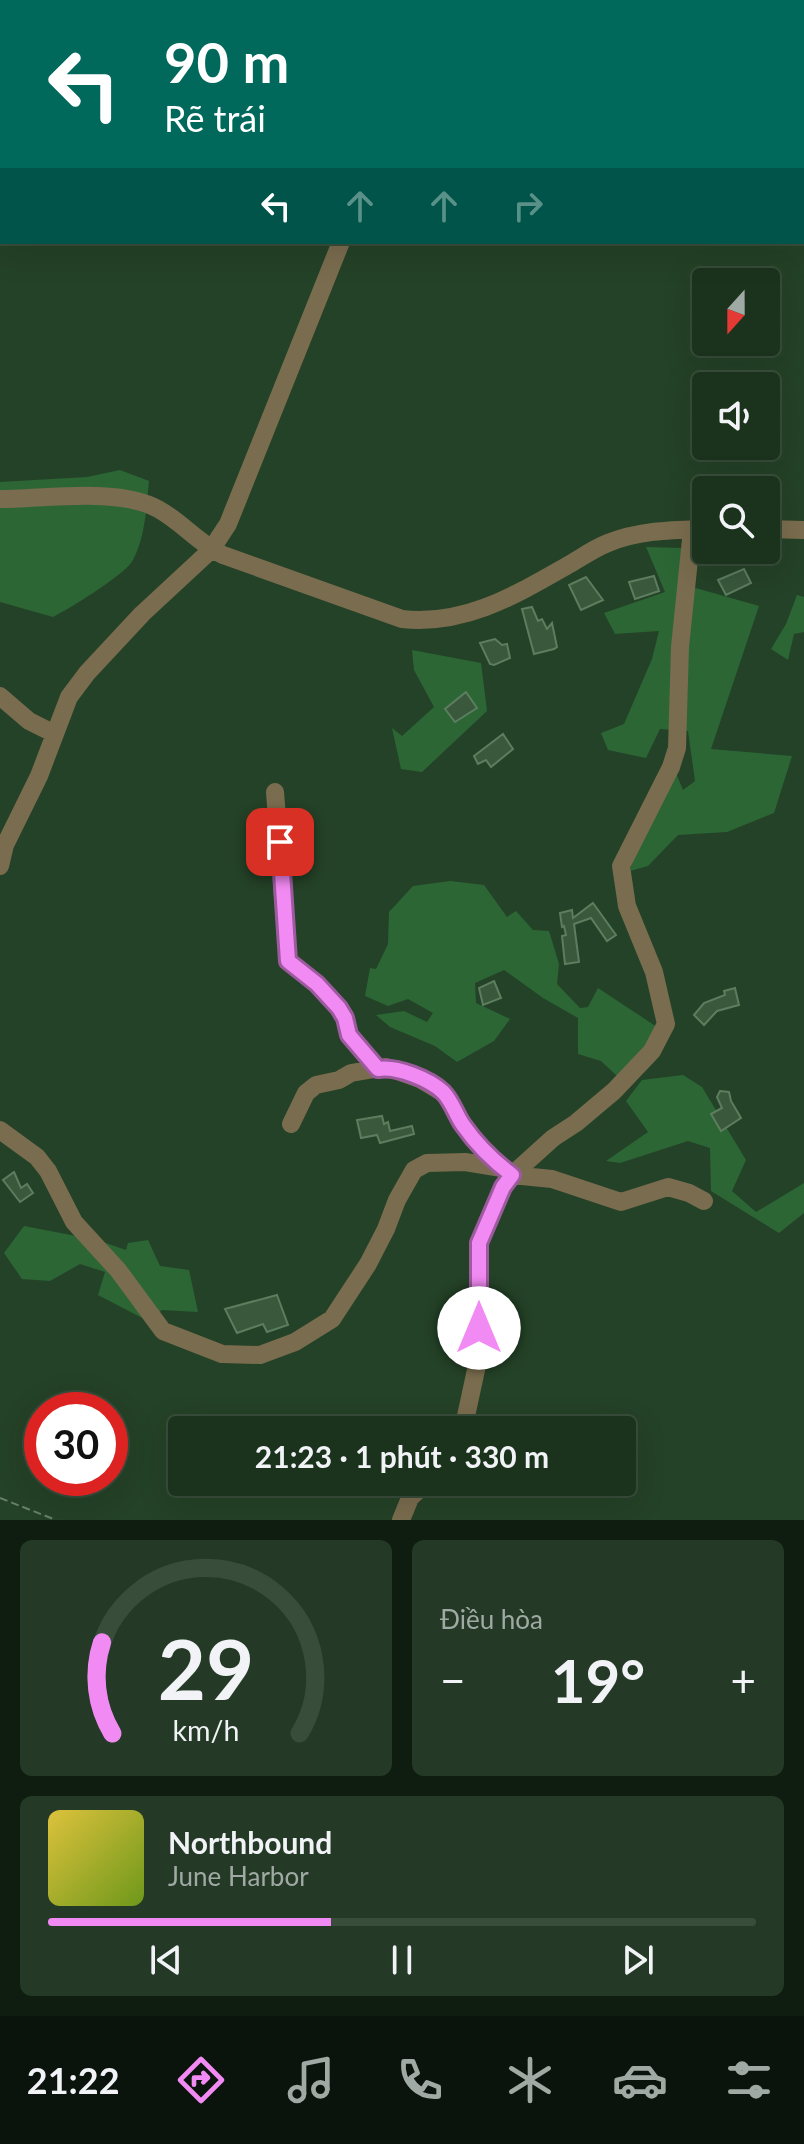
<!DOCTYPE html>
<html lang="vi">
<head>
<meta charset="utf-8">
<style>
  body { margin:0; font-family:Lato,sans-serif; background:#243a26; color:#f1f3f6; height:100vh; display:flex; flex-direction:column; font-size:30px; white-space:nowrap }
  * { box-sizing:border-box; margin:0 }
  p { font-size:26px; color:#a0aaa4 }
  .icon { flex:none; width:44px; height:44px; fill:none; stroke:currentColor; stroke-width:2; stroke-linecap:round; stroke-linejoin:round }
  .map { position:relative; height:1520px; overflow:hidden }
  .side { display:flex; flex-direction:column; gap:20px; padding:20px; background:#0f1c10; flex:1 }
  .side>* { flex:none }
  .top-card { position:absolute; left:0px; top:0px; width:804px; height:244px; box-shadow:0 8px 32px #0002,0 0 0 2px #394d3b; background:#00695c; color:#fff; overflow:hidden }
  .needle { width:52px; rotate:201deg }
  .controls { position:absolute; left:692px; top:268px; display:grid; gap:16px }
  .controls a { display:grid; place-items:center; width:88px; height:88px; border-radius:8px; background:#1b321d; box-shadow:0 8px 32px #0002,0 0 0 2px #394d3b; font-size:40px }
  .speed { position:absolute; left:24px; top:1392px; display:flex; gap:16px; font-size:40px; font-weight:700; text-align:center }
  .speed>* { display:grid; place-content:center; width:104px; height:104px; border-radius:50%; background:#1b321d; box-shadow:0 8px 32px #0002,0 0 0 2px #394d3b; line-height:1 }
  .speed .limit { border:12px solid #d22; background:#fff; color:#111 }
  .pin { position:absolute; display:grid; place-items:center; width:68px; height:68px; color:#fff; margin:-34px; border-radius:16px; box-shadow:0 4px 12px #0006 }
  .me { position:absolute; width:88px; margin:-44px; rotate:0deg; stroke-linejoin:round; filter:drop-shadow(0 0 6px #0008) }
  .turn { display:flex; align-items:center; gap:28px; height:168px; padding:0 32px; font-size:36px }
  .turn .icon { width:104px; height:104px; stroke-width:2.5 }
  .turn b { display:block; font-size:56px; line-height:68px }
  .lanes { display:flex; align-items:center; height:76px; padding:0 32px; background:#0003; justify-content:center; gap:40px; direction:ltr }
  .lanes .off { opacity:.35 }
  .big { font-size:60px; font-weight:700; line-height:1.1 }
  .side .tile { flex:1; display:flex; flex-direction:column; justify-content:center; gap:12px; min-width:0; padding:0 28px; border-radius:12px; background:#243a26 }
  .side .dial { align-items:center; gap:0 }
  .dial svg { height:208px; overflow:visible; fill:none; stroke:#394d3b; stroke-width:7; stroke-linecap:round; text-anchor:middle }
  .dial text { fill:#f1f3f6; stroke:none }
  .song { display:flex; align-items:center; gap:24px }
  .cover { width:96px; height:96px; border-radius:12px; background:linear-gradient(135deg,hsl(50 70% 55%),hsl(80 70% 35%)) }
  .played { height:8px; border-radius:4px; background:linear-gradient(90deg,#f28af3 40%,#394d3b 40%) }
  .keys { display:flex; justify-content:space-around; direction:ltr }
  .heat { display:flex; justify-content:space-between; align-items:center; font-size:44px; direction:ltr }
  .side .tiles { flex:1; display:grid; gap:20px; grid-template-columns:1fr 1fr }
  .tile:last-child { grid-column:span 2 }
  .trip { position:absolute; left:168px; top:1416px; width:468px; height:80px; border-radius:8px; background:#1b321d; box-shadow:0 8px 32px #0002,0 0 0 2px #394d3b; font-weight:700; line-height:80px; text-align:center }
  .menu { display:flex; height:128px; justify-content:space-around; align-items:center; background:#0b140c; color:#a0aaa4 }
  .menu .icon { width:56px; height:56px }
  .menu .selected { color:#f28af3 }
  .menu b { font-size:36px; color:#f1f3f6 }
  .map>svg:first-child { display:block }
</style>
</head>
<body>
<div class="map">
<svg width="804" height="1520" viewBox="0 0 804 1520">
  <rect width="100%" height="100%" fill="#244227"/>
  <path fill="#2c6635" d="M120,470L149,481C146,507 146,535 133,560C126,574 69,609 53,617L0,602V482L87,477Z
    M646,547L682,548L692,587L759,606L711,749L792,756L774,813L727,832L678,835L648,866L630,871L642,825L676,773L683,790L695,781L688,731L660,729L646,758L608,750L601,733L624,724L652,659L659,631L615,634L604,613L665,592Z
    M797,595L804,597V632L794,634L788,660L771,649L786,624Z
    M412,650L481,663L487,711L422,772L401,769L392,728L402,736L434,707L414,670Z
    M450,881L484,885L507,917L516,911L533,930L549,931L559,964L557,984L580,1008L588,1007L598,988L657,1027L649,1044L618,1077L601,1061L578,1054V1018L543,998L504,970L475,983L476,1003L510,1019L494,1041L457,1062L435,1046L390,1027L376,1015L404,1011L427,1022L433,1013L408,999L388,1006L365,996L370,968L376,969L388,944L389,912L413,886Z
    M683,1075L702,1087L746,1160L732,1191L756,1212L804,1183V1213L779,1233L711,1191L710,1148L688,1141L620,1163L606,1161L648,1132L626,1101L642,1080Z
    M24,1226L97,1240L126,1250L128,1243L148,1240L160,1266L189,1270L198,1312L162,1310L148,1321L98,1295L105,1272L80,1264L50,1281L22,1279L4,1253Z"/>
  <path fill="#39583c" stroke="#5d7d5f" stroke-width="2" d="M744,569L751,583L726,595L718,580Z
    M654,576L659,591L635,599L629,582Z
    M586,577L603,600L581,610L569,585Z
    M532,607L538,621L542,619L547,629L552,623L557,647L554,649L534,654L522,609Z
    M495,639L502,645L507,644L510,658L494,665L490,664L480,643Z
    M466,692L477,708L455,722L445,709Z
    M503,734L513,749L491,767L486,760L478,764L474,756Z
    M593,903L616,935L607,941L591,918L574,924L579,962L565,964L562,936L566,935L564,926L562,927L560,913L572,910L573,918Z
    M494,981L501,998L483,1005L479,988Z
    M735,988L739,1005L717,1011L704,1025L694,1015L704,1003L725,995L724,991Z
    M720,1091L729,1092L731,1101L741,1118L721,1131L711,1114L722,1108L717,1097Z
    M382,1116L384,1124L388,1122L390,1131L412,1126L414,1134L380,1143L377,1135L361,1138L357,1120Z
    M14,1172L21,1188L27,1184L33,1193L20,1202L3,1180Z
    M277,1295L288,1325L267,1332L263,1324L237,1333L225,1309Z"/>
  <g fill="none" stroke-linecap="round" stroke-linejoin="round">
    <path stroke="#678069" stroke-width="2" stroke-dasharray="8 4" stroke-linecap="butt" d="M0,1498L56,1520"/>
    <path stroke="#7a6c4e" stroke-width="18" d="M497,2L499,0
      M0,499C46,499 119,487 158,509C182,522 199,544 223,555L402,619C466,626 517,594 570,564C582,557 595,548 608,543C640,530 673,530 706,529
      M766,529L804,530
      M0,696L29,721L55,734
      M275,792L288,961L317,984L339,1008L345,1018L349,1035L378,1069
      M0,866L5,845L39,776L69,697L87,673L142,614L211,550L228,524L341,242
      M291,1124L306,1093L316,1085L339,1080L351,1073L386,1067L420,1079L445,1094L461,1122L489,1158L512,1175L552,1179L621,1202L668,1187L689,1193L704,1201
      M0,1130L37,1157L48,1171L74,1222L118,1270L163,1331L222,1354L260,1355L295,1342L332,1319L368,1264L386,1229L397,1200L414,1170L427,1163L465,1162L502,1168
      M463,1430L479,1356V1243L503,1187L512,1175L553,1138L576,1123L614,1091L652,1051L666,1024L654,972L627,906L621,866L671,767L677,748L680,647L692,530
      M401,1520L410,1498L427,1482"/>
  </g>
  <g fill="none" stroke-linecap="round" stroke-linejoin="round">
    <defs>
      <path id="route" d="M280,842L288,961L317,984L339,1008L345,1018L349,1035L378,1069C397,1066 429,1079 443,1092C452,1101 456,1115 463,1125C477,1145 492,1160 512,1175L503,1187L479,1243V1328"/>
    </defs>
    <use href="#route" stroke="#9d5a9e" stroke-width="20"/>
    <use href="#route" stroke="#f28af3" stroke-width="14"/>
  </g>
</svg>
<div class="controls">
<a><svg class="needle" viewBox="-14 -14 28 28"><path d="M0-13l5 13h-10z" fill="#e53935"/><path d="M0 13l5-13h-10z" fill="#a0aaa4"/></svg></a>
<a><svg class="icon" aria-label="sound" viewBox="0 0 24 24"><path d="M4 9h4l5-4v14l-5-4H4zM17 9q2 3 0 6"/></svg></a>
<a><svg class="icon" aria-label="search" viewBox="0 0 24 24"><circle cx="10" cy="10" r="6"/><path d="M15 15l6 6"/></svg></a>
</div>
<div class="speed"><div class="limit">30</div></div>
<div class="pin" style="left:280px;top:842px;background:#d93025"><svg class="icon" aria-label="arrive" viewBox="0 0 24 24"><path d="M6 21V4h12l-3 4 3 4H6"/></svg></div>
<svg class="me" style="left:479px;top:1328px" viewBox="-20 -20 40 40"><circle r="19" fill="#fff"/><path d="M0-13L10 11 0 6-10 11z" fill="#f28af3"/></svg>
<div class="trip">21:23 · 1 phút · 330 m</div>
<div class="top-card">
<div class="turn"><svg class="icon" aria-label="left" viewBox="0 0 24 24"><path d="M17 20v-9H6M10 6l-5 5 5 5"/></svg><div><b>90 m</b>Rẽ trái</div></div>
<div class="lanes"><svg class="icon" aria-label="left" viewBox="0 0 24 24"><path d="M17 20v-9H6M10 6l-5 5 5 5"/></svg><svg class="icon off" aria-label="ahead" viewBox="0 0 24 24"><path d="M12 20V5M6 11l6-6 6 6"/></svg><svg class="icon off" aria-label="ahead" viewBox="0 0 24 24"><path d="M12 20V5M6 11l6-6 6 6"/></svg><svg class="icon off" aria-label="right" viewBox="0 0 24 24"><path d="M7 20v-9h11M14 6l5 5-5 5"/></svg></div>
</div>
</div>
<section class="side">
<div class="tiles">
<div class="tile dial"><svg viewBox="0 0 100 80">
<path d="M14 69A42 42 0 1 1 86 69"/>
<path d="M14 69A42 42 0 0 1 10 34" stroke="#f28af3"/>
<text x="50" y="56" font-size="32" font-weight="700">29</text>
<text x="50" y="72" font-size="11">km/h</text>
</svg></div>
<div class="tile"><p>Điều hòa</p>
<div class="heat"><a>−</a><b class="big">19°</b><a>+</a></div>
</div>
<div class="tile">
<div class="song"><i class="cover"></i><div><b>Northbound</b><p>June Harbor</p></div></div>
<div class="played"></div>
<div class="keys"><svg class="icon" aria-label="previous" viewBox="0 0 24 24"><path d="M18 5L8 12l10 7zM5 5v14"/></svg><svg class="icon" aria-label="pause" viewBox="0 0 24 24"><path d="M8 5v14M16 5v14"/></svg><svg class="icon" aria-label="next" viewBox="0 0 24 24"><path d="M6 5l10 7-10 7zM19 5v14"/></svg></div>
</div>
</div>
</section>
<nav class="menu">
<b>21:22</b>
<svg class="icon selected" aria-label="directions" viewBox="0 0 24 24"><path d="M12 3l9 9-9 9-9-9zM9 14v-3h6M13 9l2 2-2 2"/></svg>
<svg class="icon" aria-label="music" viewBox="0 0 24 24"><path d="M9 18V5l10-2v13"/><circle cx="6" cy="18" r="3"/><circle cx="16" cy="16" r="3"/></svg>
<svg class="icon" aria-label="phone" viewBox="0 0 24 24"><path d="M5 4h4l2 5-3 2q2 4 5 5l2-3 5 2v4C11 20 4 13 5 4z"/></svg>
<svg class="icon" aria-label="climate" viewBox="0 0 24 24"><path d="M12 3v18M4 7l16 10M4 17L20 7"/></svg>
<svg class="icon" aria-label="car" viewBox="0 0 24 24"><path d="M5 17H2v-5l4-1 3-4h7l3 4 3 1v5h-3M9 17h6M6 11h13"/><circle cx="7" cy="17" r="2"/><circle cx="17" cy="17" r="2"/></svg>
<svg class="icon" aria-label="filters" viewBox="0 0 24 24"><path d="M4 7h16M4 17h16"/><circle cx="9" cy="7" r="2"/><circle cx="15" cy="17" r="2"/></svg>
</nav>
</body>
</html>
